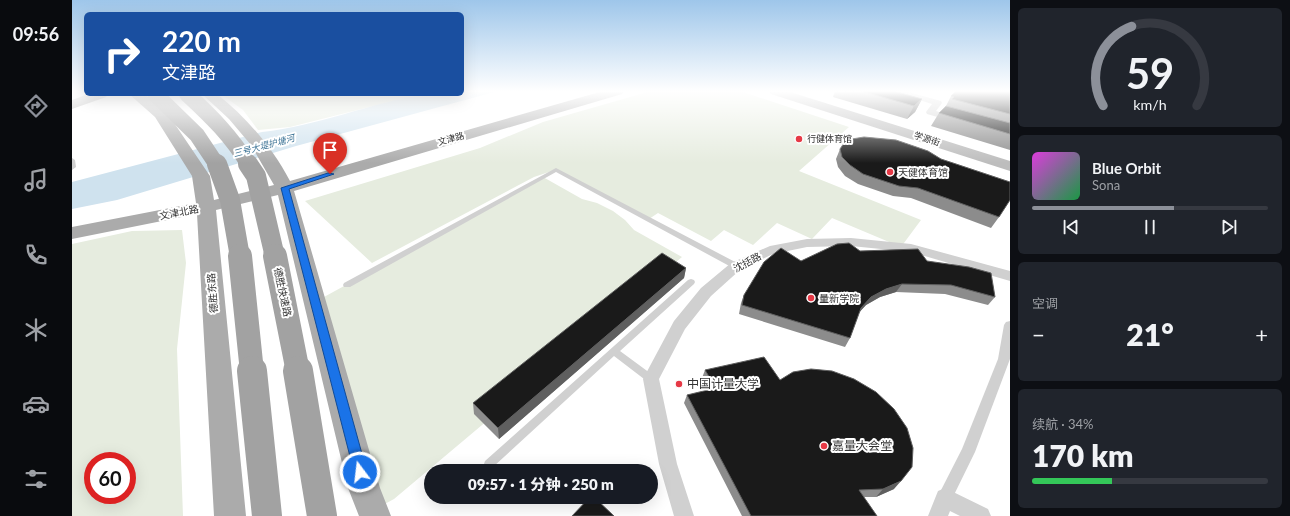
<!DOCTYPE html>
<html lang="zh">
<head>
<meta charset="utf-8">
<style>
  body { margin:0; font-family:Lato,"Noto Sans SC",sans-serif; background:#20242c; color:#f1f3f6; height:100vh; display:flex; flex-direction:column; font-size:15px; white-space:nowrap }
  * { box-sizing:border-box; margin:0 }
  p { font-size:13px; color:#9ea1a6 }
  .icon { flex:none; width:22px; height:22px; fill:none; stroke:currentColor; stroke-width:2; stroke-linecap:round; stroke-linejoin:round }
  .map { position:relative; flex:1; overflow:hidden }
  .details { display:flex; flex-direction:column; gap:8px; padding:8px; background:#0d0f14; width:280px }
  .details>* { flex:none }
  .top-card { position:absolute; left:12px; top:12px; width:380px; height:84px; border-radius:6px; box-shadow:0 4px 16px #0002; background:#1a4fa0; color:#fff; overflow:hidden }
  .speed { position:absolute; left:12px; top:452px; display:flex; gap:8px; font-size:20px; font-weight:700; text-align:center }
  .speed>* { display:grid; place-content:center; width:52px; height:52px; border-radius:50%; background:#171b24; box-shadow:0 4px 16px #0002; line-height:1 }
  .speed .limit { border:6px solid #d22; background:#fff; color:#111 }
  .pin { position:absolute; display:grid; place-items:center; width:34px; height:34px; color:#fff; margin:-41px -17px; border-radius:50% 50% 50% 0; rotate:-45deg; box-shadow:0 0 4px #0007 }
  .pin .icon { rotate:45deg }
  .me { position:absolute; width:44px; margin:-22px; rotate:345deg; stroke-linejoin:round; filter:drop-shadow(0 0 3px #0008) }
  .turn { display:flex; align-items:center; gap:14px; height:84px; padding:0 12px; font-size:18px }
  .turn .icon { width:52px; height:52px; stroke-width:2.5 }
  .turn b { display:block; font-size:28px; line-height:34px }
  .big { font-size:30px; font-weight:800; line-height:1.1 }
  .details .card { flex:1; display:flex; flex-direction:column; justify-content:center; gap:6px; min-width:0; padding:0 14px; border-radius:6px; background:#20242c }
  .details .dial { align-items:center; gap:0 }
  .dial svg { height:104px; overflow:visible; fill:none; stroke:#363941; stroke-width:7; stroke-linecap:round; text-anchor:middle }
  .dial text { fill:#f1f3f6; stroke:none }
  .song { display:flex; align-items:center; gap:12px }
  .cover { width:48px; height:48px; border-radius:6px; background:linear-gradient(135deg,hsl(300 70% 55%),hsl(140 70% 35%)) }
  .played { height:4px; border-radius:2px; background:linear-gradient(90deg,#8c9099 60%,#363941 60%) }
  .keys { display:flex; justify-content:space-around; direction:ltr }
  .heat { display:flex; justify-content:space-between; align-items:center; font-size:22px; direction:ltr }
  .charge { height:6px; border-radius:3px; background:linear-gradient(90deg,#34c759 34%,#363941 0) }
  .trip { position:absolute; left:352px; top:464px; width:234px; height:40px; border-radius:20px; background:#171b24; box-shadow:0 4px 16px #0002; font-weight:800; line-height:40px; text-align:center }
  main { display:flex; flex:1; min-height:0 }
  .tab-bar { display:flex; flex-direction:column; width:72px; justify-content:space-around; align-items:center; background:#090b0e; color:#9ea1a6 }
  .tab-bar .icon { width:28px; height:28px }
  .tab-bar .current { color:#8c9099 }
  .tab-bar b { font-size:18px; color:#f1f3f6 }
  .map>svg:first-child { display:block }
</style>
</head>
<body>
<main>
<nav class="tab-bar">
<b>09:56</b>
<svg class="icon current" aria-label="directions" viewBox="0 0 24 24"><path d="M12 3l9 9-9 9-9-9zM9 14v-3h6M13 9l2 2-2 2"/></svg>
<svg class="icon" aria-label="music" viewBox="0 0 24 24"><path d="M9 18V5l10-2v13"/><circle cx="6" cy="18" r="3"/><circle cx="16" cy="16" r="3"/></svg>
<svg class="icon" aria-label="phone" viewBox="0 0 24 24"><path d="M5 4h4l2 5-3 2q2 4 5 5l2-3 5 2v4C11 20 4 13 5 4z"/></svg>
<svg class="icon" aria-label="climate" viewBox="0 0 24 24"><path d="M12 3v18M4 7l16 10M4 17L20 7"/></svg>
<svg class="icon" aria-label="car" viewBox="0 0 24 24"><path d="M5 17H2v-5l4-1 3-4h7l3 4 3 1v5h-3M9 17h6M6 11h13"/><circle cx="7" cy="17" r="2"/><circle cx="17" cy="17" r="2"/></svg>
<svg class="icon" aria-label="filters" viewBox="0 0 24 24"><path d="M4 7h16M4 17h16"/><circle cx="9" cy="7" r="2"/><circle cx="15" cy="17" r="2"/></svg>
</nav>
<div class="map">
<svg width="938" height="516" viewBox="0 0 938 516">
  <rect width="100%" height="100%" fill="#fff"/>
  <path fill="#e6ecdf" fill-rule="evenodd" d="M579,91H668L777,127L727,171L849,220L829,247L760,218L740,239L705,223L681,245L652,230L639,241L586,213L577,219L483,170L462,177L300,263L233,201L408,148L471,122Z
    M149,94H349L218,127L186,130L171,110Z
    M471,177L510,199L525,203L541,211L553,220L562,230L610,257L322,499L309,506L252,297Z
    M110,230L114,263L105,349L111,516H0V244L60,231ZM21,461H55V495H21Z"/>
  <path fill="#cfe2ee" d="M390,91H426L224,146L45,200L0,209V182L190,132C246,126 298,103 353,94C365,92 378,94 390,94Z"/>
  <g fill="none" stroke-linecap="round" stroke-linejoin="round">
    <path fill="#d0d0d0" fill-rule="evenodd" d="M0,158L3,160L4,167L0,170Z
      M484,168L667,264L668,266L664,268H661L484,172L278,287H272L271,285L272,283Z
      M619,279L622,280L623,282L622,284L548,351L582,376L583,379L582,382L579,383L576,382L542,356L421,467L417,469L413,467L412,464L413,461L616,280Z"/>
    <path fill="#d0d0d0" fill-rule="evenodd" d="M938,321V359L903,452L878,503L873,506L868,503L865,498L890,449L926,359L932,325L934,322Z"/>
    <path fill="#d0d0d0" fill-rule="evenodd" d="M819,91H832L869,101L870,103L864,111L888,119L883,122L855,114L854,112L860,104Z
      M779,238L839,244L938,271V281L839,252L779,246L735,247L701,254L669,269L639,296L613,329L587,379L605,464L622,516H602L587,464L571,379L602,321L629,288L659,263L698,246L735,239Z
      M873,488L916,509L919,516H888L878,511L876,516H856L866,491Z"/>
    <path fill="#bdbdbd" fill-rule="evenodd" d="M697,91H715L938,161V171L699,94Z"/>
    <path fill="#ababab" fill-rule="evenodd" d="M531,91H552L550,94L222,191L308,488L319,516H287L276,488L206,195L144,210L174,516H142L125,214L0,239V227L124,203L120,176L83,117L57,94H72L94,111L138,176L142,200L202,185L179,145L157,119L130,94H145C175,118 200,147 218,181Z"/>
    <path fill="#9a9a9a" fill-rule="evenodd" d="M16,94H36L34,97L0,109V100Z"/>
    <path stroke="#a2a2a2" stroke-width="16" d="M83,94L125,135L145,165
      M115,94C140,117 159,136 177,165"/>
    <path stroke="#a2a2a2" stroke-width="20" d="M145,164L158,200L168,257
      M176,164L184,176L203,257"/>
    <path stroke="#a2a2a2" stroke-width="24" d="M168,256L180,372
      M203,256L226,372"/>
    <path stroke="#a2a2a2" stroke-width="30" d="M180,371L195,516
      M226,371L250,516"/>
  </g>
  <path fill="#8c8c8c" d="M763,91H822L850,99L843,112L835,119L761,97Z
    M938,91V150L859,126L867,113L874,106L879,96Z
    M768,149L927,217L919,228L839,198L821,196L786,184L773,176L766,167L764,159Z
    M788,251L855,261L923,297L916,305L873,294L824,292L808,297L794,305L787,312L778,338L773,347L667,314L669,303L672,295L729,261Z
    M614,268L612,278L427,439L402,414L401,403Z
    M633,370L708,380L822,489L804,497H791L805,516H670L612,403L615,395L637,390L630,378Z"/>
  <path fill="#5f5f5f" d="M850,99L843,112L835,119L842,106Z
    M614,268L612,278L427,439L426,428Z
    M830,284L824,292L808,297L794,305L784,316L789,308L799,297L814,289Z
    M829,481L822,489L804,497L811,489Z"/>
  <path fill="#1a1a1a" stroke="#5f5f5f" d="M789,91H822L850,99L842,106Z
    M884,91H938V114L880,99L882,97L879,96Z
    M874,106L938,123V134L867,113Z
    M792,137L824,140L856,151L869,159L938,182V200L927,217L846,188L827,186L791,174L778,165L770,157L768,149L772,143L780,139Z
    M777,243L788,251L846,249L855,261L897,267L919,273L923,297L879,285L830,284L814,289L799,297L789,308L778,338L670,305L672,295L692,262L709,248L729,261L765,244Z
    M590,253L614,268L426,428L401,403Z
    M692,357L708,380L721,372L739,369L760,371L782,379L804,392L822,409L835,428L841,448L840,467L829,481L811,489L787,490L805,516H679L615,395L644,388L633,370Z
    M518,497H522L542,516H500Z"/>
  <linearGradient id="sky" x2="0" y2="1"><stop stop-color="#9ec6ea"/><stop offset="0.56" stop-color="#fff"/><stop offset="1" stop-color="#fff" stop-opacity="0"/></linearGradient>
  <rect width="938" height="163" fill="url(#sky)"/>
  <path fill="#1a73e8" stroke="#114b97" d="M256,173L262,174L217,189L295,472L293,477L288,479L284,477L282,472L209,188Z"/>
  <g fill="#e63946" stroke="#fff" stroke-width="1.5">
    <circle cx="727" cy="139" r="4"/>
    <circle cx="818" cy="172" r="4"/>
    <circle cx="739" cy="298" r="4"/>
    <circle cx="607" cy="384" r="4"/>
    <circle cx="752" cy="446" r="4"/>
  </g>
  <g text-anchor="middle" stroke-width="4" stroke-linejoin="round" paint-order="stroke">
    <g font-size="9" fill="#333" stroke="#fff">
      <text transform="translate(379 139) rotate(-16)" y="3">文津路</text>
      <text transform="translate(855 139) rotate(18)" y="3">学源街</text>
    </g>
    <g font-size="9" fill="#333" stroke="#fff" text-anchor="start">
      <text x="735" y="142">行健体育馆</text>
    </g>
    <g font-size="9" font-style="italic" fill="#3f7597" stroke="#fff">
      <text transform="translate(192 146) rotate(-15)" y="3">三号大堤护塘河</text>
    </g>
    <g font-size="10" fill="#333" stroke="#fff" text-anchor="start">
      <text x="826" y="176">天健体育馆</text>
      <text x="747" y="302">量新学院</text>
    </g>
    <g font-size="10" fill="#333" stroke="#fff">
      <text transform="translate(107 212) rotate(-11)" y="4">文津北路</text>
      <text transform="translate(675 262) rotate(-28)" y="4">沈括路</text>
      <text transform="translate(211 292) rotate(78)" y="4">德胜快速路</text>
      <text transform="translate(140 293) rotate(-94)" y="4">德胜东路</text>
    </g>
    <g font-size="12" fill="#333" stroke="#fff" text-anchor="start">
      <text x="615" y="388">中国计量大学</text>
      <text x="760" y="450">嘉量大会堂</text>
    </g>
  </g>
</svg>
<div class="speed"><div class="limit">60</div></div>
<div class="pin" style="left:258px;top:174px;background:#d93025"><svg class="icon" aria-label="arrive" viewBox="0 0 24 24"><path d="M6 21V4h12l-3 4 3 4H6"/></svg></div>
<svg class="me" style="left:288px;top:472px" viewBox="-20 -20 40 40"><circle r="17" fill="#1a73e8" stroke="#fff" stroke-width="3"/><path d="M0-11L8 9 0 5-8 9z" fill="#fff"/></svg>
<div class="trip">09:57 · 1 分钟 · 250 m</div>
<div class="top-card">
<div class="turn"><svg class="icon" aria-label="right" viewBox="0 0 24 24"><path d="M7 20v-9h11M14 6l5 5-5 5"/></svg><div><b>220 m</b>文津路</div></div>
</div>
</div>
<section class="details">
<div class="card dial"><svg viewBox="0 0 100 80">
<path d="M14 69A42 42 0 1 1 86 69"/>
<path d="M14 69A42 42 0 0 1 36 8" stroke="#8c9099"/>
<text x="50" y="56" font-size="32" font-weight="700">59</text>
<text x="50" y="72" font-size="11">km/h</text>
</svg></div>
<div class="card">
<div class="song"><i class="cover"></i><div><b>Blue Orbit</b><p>Sona</p></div></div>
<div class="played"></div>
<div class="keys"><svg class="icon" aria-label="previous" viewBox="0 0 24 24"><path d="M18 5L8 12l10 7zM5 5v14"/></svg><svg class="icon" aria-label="pause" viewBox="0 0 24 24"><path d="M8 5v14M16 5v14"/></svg><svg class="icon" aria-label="next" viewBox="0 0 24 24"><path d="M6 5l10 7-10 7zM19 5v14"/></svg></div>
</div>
<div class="card"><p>空调</p>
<div class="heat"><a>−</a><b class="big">21°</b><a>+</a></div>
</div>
<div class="card"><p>续航 · 34%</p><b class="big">170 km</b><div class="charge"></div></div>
</section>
</main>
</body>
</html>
